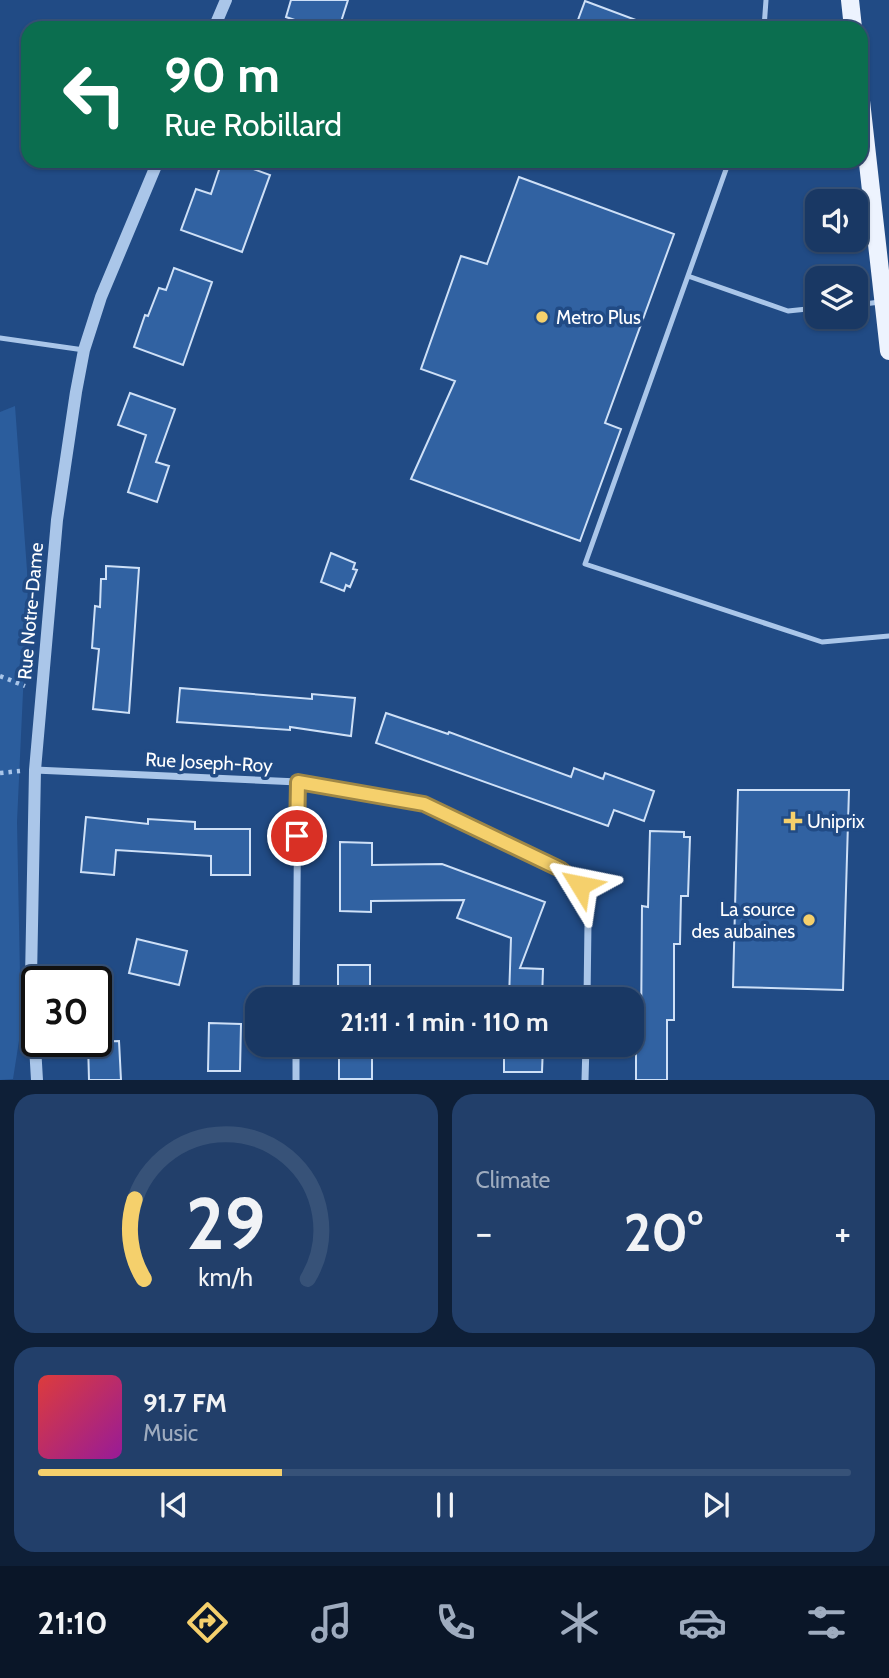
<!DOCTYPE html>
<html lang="en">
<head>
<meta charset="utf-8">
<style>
  body { margin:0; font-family:Cabin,sans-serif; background:#223f6a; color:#f1f3f6; height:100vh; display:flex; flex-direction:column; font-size:26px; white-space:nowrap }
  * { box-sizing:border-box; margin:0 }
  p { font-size:23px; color:#9facbf }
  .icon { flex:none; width:38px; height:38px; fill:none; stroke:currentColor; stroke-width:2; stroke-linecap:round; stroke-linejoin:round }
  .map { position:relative; height:1080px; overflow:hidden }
  .sheet { display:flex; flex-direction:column; gap:14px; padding:14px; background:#0e1f37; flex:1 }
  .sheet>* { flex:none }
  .hud { position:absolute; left:21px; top:21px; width:847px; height:147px; border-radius:21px; box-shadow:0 2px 5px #0004,0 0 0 2px #375278; background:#0b6e4f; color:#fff; overflow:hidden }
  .fabs { position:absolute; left:805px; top:189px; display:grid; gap:14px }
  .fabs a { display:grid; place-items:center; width:63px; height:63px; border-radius:14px; background:#193864; box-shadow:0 2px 5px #0004,0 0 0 2px #375278; font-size:35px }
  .speed { position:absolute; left:21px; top:966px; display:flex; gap:14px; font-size:35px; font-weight:700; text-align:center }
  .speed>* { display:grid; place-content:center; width:91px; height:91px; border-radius:50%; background:#193864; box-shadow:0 2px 5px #0004,0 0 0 2px #375278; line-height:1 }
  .speed .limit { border:4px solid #111; border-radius:10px; background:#fff; color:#111 }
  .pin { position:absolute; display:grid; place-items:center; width:60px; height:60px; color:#fff; margin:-30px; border:4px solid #fff; border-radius:50%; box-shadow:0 2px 7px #0007 }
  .me { position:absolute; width:77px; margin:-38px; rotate:305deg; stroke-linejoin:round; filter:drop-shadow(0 0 5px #0008) }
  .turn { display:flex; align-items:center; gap:24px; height:147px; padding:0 28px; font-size:32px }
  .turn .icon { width:91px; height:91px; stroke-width:2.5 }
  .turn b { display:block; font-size:49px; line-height:60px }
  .big { font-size:52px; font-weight:700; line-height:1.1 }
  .sheet .widget { flex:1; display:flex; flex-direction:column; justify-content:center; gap:10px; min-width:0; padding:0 24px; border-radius:21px; background:#223f6a }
  .sheet .dial { align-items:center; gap:0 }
  .dial svg { height:182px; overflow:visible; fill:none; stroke:#375278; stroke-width:7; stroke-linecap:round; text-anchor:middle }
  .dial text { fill:#f1f3f6; stroke:none }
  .song { display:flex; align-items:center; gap:21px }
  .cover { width:84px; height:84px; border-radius:10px; background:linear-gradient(135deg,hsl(0 70% 55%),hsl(300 70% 35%)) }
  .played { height:7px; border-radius:4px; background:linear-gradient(90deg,#f5d06c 30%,#375278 30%) }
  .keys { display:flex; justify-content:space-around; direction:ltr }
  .heat { display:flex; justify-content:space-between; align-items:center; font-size:38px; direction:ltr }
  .sheet .tiles { flex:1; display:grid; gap:14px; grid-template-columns:1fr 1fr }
  .widget:last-child { grid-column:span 2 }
  .trip { position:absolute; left:245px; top:987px; width:399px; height:70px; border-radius:21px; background:#193864; box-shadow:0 2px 5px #0004,0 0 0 2px #375278; font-weight:700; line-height:70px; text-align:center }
  .menu { display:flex; height:112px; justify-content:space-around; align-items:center; background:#0a1628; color:#9facbf }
  .menu .icon { width:49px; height:49px }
  .menu .on { color:#f5d06c }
  .menu b { font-size:32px; color:#f1f3f6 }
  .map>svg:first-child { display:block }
</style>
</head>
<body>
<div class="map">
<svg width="889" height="1080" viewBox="0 0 889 1080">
  <rect width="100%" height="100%" fill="#214b85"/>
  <path fill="#2b5d9d" d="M15,406L28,584L17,822L21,1028L13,1079L0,1080V412Z"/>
  <path fill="#3162a2" stroke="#cee0f7" stroke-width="2" d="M291,0H348L339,28H318L286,17Z
    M585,1L652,26L651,28H575Z
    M222,161H231L270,175L242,252L181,230L196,189L211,194Z
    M519,177L674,234L605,423L621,429L580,541L411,479L455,381L421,369L461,256L487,264Z
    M174,268L212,282L183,365L134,347L145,315L148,316L159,288L166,290Z
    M130,393L175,409L156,462L169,466L157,502L128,492L146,435L118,425Z
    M331,553L355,563L353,569L357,570L350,587L346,585L344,591L321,582Z
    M106,566L139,568L129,713L93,709L99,649L92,648L95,606L100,607L101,579H106Z
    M180,688L312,699V694L355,698L351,736L290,727V730L177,722Z
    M386,713L448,734L449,732L571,777L574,768L603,779L605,773L654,791L644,821L614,810L608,826L376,743Z
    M738,790H849L843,990L733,987Z
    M86,817L148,824V819L195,822V829H250V875H211V856L116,850L114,875L81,872Z
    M650,831L684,832V837H690L688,896H681L680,944H674V1020H667V1080H636V1037H641L642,906L648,907Z
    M340,842L372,843V865L442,864L545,902L520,968L543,969L542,999H509L511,938L457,918L464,900L371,901V912L340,911Z
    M137,939L187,951L179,985L129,973Z
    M338,965H370V999H338Z
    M209,1023L241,1024L240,1071H208Z
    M119,1041L121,1080H89L88,1042Z
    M339,1045H372V1079H339Z
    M504,1045H543L542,1072H504Z"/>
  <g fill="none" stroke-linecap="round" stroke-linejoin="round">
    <path stroke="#aac6e9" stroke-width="4.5" stroke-dasharray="3.5 5" stroke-linecap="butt" d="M0,676L25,686
      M0,773L20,771"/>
    <path stroke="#aac6e9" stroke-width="5" d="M764,28L766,0
      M729,161L585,564L822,642L889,636
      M688,276L788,311L817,308
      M856,305L880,302
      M0,338L84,350"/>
    <path stroke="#aac6e9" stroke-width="7" d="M35,770L298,782L424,804L560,869L580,885L588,923L587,999
      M296,999L298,782
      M296,1080V1045
      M585,1080L586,1045"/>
    <path stroke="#aac6e9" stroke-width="12" d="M214,28L226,0
      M37,1080L31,978L35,770L57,520L76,392L84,350L101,297L158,161"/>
    <path stroke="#edf3fe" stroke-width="18" d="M850,0L853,28
      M861,101L889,351"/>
  </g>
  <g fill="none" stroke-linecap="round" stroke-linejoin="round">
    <defs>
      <path id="route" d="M297,836L298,782L424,804L560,869L580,885"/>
    </defs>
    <use href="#route" stroke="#9f8746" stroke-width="18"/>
    <use href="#route" stroke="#f5d06c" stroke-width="12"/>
  </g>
  <g fill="#f5d06c" stroke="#214b85" stroke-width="2.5">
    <circle cx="542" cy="317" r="7"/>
    <path d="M789.5 810.5h7v7h7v7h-7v7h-7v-7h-7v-7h7z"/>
    <circle cx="809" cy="920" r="7"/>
  </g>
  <g text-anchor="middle" stroke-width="7" stroke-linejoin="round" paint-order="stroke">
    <g font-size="19" fill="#fff" stroke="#214b85" text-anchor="start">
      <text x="556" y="324">Metro Plus</text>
      <text x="807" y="828">Uniprix</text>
      <text x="795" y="916" text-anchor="end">La source<tspan x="795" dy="22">des aubaines</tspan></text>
    </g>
    <g font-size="19" fill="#fff" stroke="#214b85">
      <text transform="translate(30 611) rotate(-85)" y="7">Rue Notre-Dame</text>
      <text transform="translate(209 762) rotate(3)" y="7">Rue Joseph-Roy</text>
    </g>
  </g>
</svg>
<div class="fabs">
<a><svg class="icon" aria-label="sound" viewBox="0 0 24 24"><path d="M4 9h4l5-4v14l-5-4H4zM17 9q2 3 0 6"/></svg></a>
<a><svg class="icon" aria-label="layers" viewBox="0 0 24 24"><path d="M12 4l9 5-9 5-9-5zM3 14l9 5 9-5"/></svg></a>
</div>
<div class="speed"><div class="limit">30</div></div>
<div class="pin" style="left:297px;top:836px;background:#d93025"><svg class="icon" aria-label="arrive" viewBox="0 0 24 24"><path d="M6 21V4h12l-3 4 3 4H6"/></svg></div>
<svg class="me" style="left:580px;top:885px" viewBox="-20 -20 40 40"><path d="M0-17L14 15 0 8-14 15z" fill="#f5d06c" stroke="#fff" stroke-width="4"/></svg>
<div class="trip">21:11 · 1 min · 110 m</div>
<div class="hud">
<div class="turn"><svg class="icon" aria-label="left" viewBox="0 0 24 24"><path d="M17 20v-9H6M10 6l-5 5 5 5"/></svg><div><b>90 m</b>Rue Robillard</div></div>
</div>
</div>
<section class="sheet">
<div class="tiles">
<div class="widget dial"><svg viewBox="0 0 100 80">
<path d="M14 69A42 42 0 1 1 86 69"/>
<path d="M14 69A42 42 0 0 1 10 34" stroke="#f5d06c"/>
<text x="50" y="56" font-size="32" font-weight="700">29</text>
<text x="50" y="72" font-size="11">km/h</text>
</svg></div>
<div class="widget"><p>Climate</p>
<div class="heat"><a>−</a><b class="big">20°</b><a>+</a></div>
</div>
<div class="widget">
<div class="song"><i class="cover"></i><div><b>91.7 FM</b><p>Music</p></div></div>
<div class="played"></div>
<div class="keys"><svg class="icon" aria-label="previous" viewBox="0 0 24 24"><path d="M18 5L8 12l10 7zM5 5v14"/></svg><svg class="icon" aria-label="pause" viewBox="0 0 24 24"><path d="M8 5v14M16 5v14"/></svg><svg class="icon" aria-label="next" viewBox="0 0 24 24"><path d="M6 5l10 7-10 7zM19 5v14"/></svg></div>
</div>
</div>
</section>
<nav class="menu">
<b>21:10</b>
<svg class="icon on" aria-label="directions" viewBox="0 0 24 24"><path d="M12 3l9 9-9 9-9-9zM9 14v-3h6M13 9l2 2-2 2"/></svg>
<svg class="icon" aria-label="music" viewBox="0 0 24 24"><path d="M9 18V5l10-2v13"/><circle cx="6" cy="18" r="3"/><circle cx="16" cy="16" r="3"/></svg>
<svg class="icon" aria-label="phone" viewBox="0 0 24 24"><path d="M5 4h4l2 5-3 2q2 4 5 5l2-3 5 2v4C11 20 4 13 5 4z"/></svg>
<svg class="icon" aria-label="climate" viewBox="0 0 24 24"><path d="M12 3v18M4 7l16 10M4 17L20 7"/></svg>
<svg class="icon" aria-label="car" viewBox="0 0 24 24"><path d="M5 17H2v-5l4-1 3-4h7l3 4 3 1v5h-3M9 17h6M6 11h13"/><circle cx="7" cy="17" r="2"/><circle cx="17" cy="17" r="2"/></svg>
<svg class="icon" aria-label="filters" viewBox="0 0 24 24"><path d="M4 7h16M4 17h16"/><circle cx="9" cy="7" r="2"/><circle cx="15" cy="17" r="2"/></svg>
</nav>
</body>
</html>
